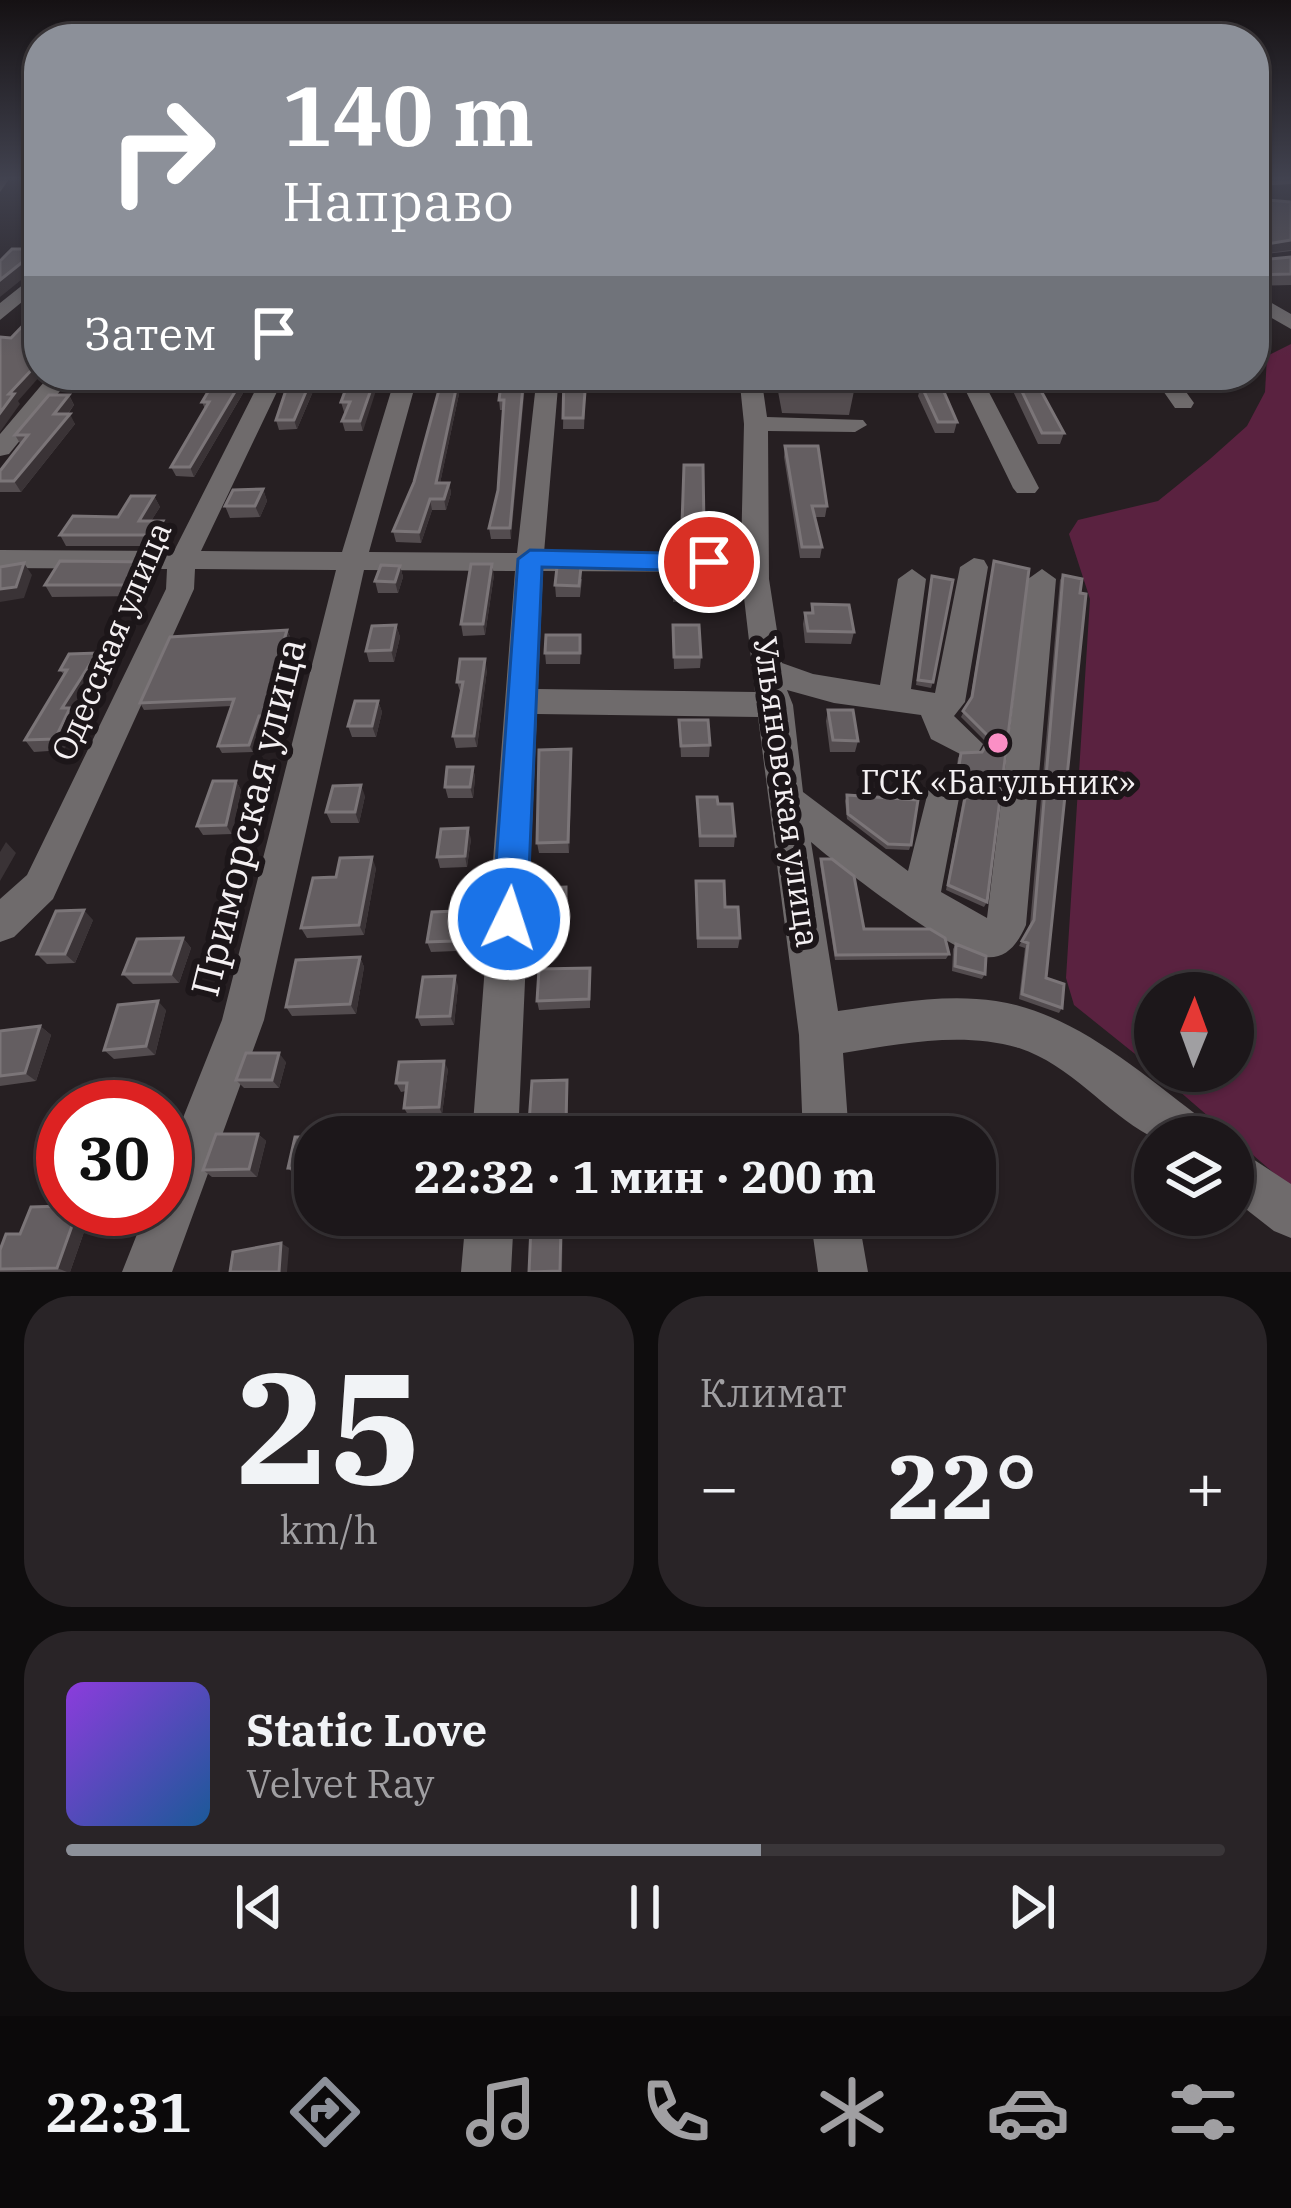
<!DOCTYPE html>
<html lang="ru">
<head>
<meta charset="utf-8">
<style>
  body { margin:0; font-family:"IBM Plex Serif",serif; background:#292427; color:#f1f3f6; height:100vh; display:flex; flex-direction:column; font-size:45px; white-space:nowrap }
  * { box-sizing:border-box; margin:0 }
  p { font-size:39px; color:#a09fa2 }
  .icon { flex:none; width:66px; height:66px; fill:none; stroke:currentColor; stroke-width:2; stroke-linecap:round; stroke-linejoin:round }
  .map { position:relative; height:1272px; overflow:hidden }
  .side { display:flex; flex-direction:column; gap:24px; padding:24px; background:#0f0d0e; flex:1 }
  .side>* { flex:none }
  .top-card { position:absolute; left:24px; top:24px; width:1245px; height:366px; border-radius:48px; box-shadow:0 3px 9px #0004,0 0 0 3px #3a3639; background:#8c9099; color:#fff; overflow:hidden }
  .needle { width:78px; rotate:1deg }
  .fabs { position:absolute; left:1134px; top:972px; display:grid; gap:24px }
  .fabs a { display:grid; place-items:center; width:120px; height:120px; border-radius:50%; background:#1c171a; box-shadow:0 3px 9px #0004,0 0 0 3px #3a3639; font-size:60px }
  .speed { position:absolute; left:36px; top:1080px; display:flex; gap:24px; font-size:60px; font-weight:700; text-align:center }
  .speed>* { display:grid; place-content:center; width:156px; height:156px; border-radius:50%; background:#1c171a; box-shadow:0 3px 9px #0004,0 0 0 3px #3a3639; line-height:1 }
  .speed .limit { border:18px solid #d22; background:#fff; color:#111 }
  .pin { position:absolute; display:grid; place-items:center; width:102px; height:102px; color:#fff; margin:-51px; border:6px solid #fff; border-radius:50%; box-shadow:0 3px 12px #0007 }
  .me { position:absolute; width:132px; margin:-66px; rotate:4deg; stroke-linejoin:round; filter:drop-shadow(0 0 9px #0008) }
  .turn { display:flex; align-items:center; gap:42px; height:252px; padding:0 60px; font-size:54px }
  .turn .icon { width:156px; height:156px; stroke-width:2.5 }
  .turn b { display:block; font-size:84px; line-height:102px }
  .then { display:flex; align-items:center; height:114px; padding:0 60px; background:#0003; gap:24px; font-size:45px }
  .big { font-size:90px; font-weight:800; line-height:1.1 }
  .side .card { flex:1; display:flex; flex-direction:column; justify-content:center; gap:18px; min-width:0; padding:0 42px; border-radius:48px; background:#292427 }
  .side .dial { align-items:center; gap:0 }
  .dial b { font-size:156px; line-height:1 }
  .song { display:flex; align-items:center; gap:36px }
  .cover { width:144px; height:144px; border-radius:18px; background:linear-gradient(135deg,hsl(270 70% 55%),hsl(210 70% 35%)) }
  .played { height:12px; border-radius:6px; background:linear-gradient(90deg,#8c9099 60%,#3a3639 60%) }
  .keys { display:flex; justify-content:space-around; direction:ltr }
  .heat { display:flex; justify-content:space-between; align-items:center; font-size:66px; direction:ltr }
  .side .tiles { flex:1; display:grid; gap:24px; grid-template-columns:1fr 1fr }
  .card:last-child { grid-column:span 2 }
  .trip { position:absolute; left:294px; top:1116px; width:702px; height:120px; border-radius:48px; background:#1c171a; box-shadow:0 3px 9px #0004,0 0 0 3px #3a3639; font-weight:800; line-height:120px; text-align:center }
  .tabs { display:flex; height:192px; justify-content:space-around; align-items:center; background:#0b090a; color:#a09fa2 }
  .tabs .icon { width:84px; height:84px }
  .tabs .selected { color:#8c9099 }
  .tabs b { font-size:54px; color:#f1f3f6 }
  .map>svg:first-child { display:block }
</style>
</head>
<body>
<div class="map">
<svg width="1291" height="1272" viewBox="0 0 1291 1272">
  <rect width="100%" height="100%" fill="#261f22"/>
  <path fill="#5a2240" d="M1291,344V1188L1156,1071H1233V993H1155V1070L1074,1005L1066,978L1090,599L1069,534L1078,520L1158,501L1210,459L1247,426L1265,392L1267,356Z"/>
  <g fill="none" stroke-linecap="round" stroke-linejoin="round">
    <path fill="#6f6b6c" fill-rule="evenodd" d="M0,178H10L0,192Z
      M1254,178H1291V184L1254,186Z
      M39,272V288L0,320V303Z
      M1254,293L1291,314V329L1254,308Z
      M50,375H73L9,454L0,456V434Z
      M263,375H285L201,551L342,552L396,375H418L369,552L517,553L537,375H559L544,553L741,554L744,424L739,375H761L767,417L863,420L867,425L855,432L768,431L769,579L782,663L813,674L880,685L898,579L912,569L926,579L911,689L935,693L960,567L974,558L984,560L988,567L965,702L954,716L983,744L978,753L966,757L931,739L921,715L834,703L787,690L793,705L803,792L908,871L929,788L941,783L953,788L959,798L941,892L987,918L1028,579L1042,569L1056,579L1026,925C1018,943 1007,960 984,957C949,951 841,868 811,842L838,1011C889,1004 944,993 996,1001C1076,1013 1143,1075 1205,1121L1212,1137C1195,1137 1160,1141 1150,1136C1104,1111 1071,1065 1019,1048C962,1031 899,1044 843,1053L849,1137H803L799,1035L758,717L537,714L518,1137H472L515,571L364,570L264,1020L172,1272H122L147,1209H165V1163L222,1020L336,570L195,569L194,589L53,899L14,937L0,942V899L27,875L166,589L167,569L0,568V550L174,551ZM543,571L741,572L755,692L538,689Z
      M958,375H980L1039,488L1035,493H1017L1013,488Z
      M1152,375H1174L1194,403L1191,408H1175Z
      M1233,1146L1291,1184V1238L1274,1231L1233,1199Z
      M466,1215H514L511,1272H461Z
      M810,1215H858L868,1272H818Z"/>
  </g>
  <path fill="#534c4f" d="M1254,199L1291,202V251L1258,255L1259,260L1291,257V285L1254,286Z
    M39,249V295H37L31,283L37,276L38,269L0,261Z
    M284,375H320L297,429L279,430L276,420L289,382H286Z
    M351,375L363,431H345L342,421L346,412H344L341,402Z
    M463,375L440,483H449L451,493L446,510H432L421,543L396,542L393,531Z
    M502,375L511,539H491L489,528L498,490L503,410H500L499,400Z
    M564,375H581V378H586L584,429H563Z
    M775,375H815L854,391L849,415L782,413Z
    M1114,375H1137L1136,379H1116Z
    M1016,379L1064,433L1060,444H1038L1012,389Z
    M249,383L194,477L176,476L171,467L205,409L202,402Z
    M921,385L957,422L954,433H935L918,396Z
    M69,395L74,405L68,414L75,424L21,492H0V471L21,445L15,435Z
    M785,446L827,506L825,517H815L822,547L820,558H800L784,457Z
    M684,465L704,526V537H682Z
    M263,489L267,501L260,517L230,518L225,506Z
    M154,496L160,507L151,521H163L169,532L161,546H66L60,535L118,517Z
    M994,561L987,902L984,907L946,890L963,799L954,784L958,758L961,753L982,752L987,743L961,717L970,700Z
    M150,562L156,573L142,596L52,597L45,585Z
    M400,566L403,577L398,593H378L375,581Z
    M673,572L702,590V602H673Z
    M494,575L485,635L463,636L461,624Z
    M1063,575L1046,978L1062,1008L1059,1013L1019,999L1025,948L1019,946L1030,925L1060,580Z
    M932,576L933,682L931,688L916,685Z
    M582,579L580,597H556L555,585Z
    M812,604L854,632L851,644L805,643L803,624L805,613H811Z
    M396,625L400,637L394,662H369L366,651Z
    M287,630L290,637L272,700L286,707L280,724L262,723L253,752L222,753L218,746L232,706L144,710L140,703Z
    M673,637L701,657L700,668L674,669Z
    M581,647L580,664H546L545,653Z
    M105,664L74,713L78,719L64,750L34,752L25,740L64,675L60,670Z
    M487,670L477,747L456,748L453,736L461,694L457,682Z
    M378,701L382,712L376,737H352L348,726Z
    M828,710L858,741L855,752H830L826,721Z
    M679,720L710,745L709,757H681Z
    M572,760L569,853H539L537,843Z
    M473,767L475,778L473,798H448L445,787Z
    M236,781L241,790L232,834L203,835L197,826Z
    M847,795L911,845L909,850L886,849L847,819L845,801Z
    M365,796L359,823H331L326,812Z
    M697,797L718,804L735,836L734,847H699Z
    M471,839L467,867L440,868L437,857Z
    M821,859L864,929L949,954L946,959L835,960L820,864Z
    M376,868L364,935L307,938L301,928L336,877Z
    M696,881L725,907L740,938L738,948H697Z
    M568,897L567,921L538,922L537,911Z
    M93,920L75,963L47,964L37,954Z
    M460,921L456,951L431,952L427,942Z
    M183,938L191,948L179,983L133,984L123,974Z
    M956,944L985,974L982,979L952,971L953,949Z
    M360,957L364,967L356,1014L292,1016L286,1007Z
    M590,968V1008L539,1010L537,1001Z
    M458,986L454,1025L421,1026L417,1017Z
    M166,1010L155,1055L114,1059L104,1050Z
    M40,1026L51,1035L36,1081L0,1086V1031Z
    M286,1062L279,1088H244L236,1080Z
    M448,1069L442,1114L408,1115L404,1108L406,1091L401,1092L396,1083Z
    M568,1088L567,1130L532,1131L529,1123Z
    M258,1134L266,1141L257,1177H212L203,1170Z
    M315,1137V1176L295,1175L288,1168Z
    M63,1209H85L91,1212L70,1272H0V1250L20,1234Z"/>
  <path fill="#3a3336" d="M23,178H39V181L25,182Z
    M1291,240V250L1254,255L1255,246Z
    M30,256L36,268L0,297V280Z
    M39,362V375H41L18,401L20,404L0,432V413L9,394Z
    M245,375H258L249,383L194,477L190,467Z
    M313,375H320L297,429L294,420Z
    M376,375H381L363,431L360,421Z
    M459,375H463L438,493L436,483Z
    M524,375H526L511,539L510,528Z
    M69,395L74,405L60,424L54,414Z
    M70,414L75,424L21,492L14,481Z
    M449,483L451,493L446,510L444,499Z
    M263,489L267,501L260,517L255,506Z
    M154,496L160,507L144,532L139,521Z
    M430,499L432,510L421,543L419,532Z
    M163,521L169,532L161,546L155,535Z
    M150,562L156,573L142,596L136,585Z
    M24,563L32,575L24,598L0,602V589Z
    M492,564L494,575L485,635L483,624Z
    M400,566L403,577L398,593L395,582Z
    M396,625L400,637L394,662L391,650Z
    M287,630L290,637L270,707L267,700Z
    M97,653L105,664L74,713L78,719L64,750L55,739L62,708Z
    M485,659L487,670L477,747L474,736Z
    M283,700L286,707L280,724L277,716Z
    M378,701L382,712L376,737L372,726Z
    M259,716L262,723L253,752L249,745Z
    M571,749L572,760L569,853L568,842Z
    M473,767L475,778L473,798L470,787Z
    M236,781L241,790L232,834L226,825Z
    M361,785L365,796L359,823L355,812Z
    M468,828L471,839L467,867L465,856Z
    M6,842L16,853L0,881V852Z
    M372,857L376,868L364,935L359,925Z
    M84,910L93,920L75,963L65,954Z
    M456,911L460,921L456,951L453,941Z
    M183,938L191,948L179,983L171,974Z
    M360,957L364,967L356,1014L350,1004Z
    M455,976L458,986L454,1025L450,1016Z
    M158,1001L166,1010L155,1055L146,1046Z
    M40,1026L51,1035L36,1081L25,1073Z
    M279,1053L286,1062L279,1088L272,1080Z
    M444,1061L448,1069L442,1114L439,1107Z
    M258,1134L266,1141L257,1177L249,1169Z
    M78,1209H85L91,1212L70,1272H67L57,1268Z
    M561,1225L563,1231L562,1272H560Z
    M281,1243L289,1248L287,1272H279Z"/>
  <path fill="#645e61" stroke="#7b7578" stroke-width="3" d="M1254,199L1291,202V240L1255,246L1259,260L1291,257V274L1254,275Z
    M12,249H39V283H31L37,276L38,260L30,256L0,280V261Z
    M36,312H39V362L9,394H14L0,413V337L11,338Z
    M218,375H245L190,467H171L209,402H202Z
    M291,375H313L294,420H276Z
    M351,375H376L360,421H342L350,402H341Z
    M443,375H459L436,483H449L444,499H430L419,532L393,531L414,482Z
    M502,375H524L510,528H489L498,490L504,400H499Z
    M564,375H580L579,378H586L583,418H563Z
    M782,375H815L823,380H839L849,375L854,391L785,389Z
    M1034,378L1064,433H1042L1016,379Z
    M921,385H941L957,422H938Z
    M49,395H69L54,414H70L14,481H0V471L28,435H15Z
    M785,446H818L827,506H812L822,547H802Z
    M684,465H703L704,526L682,525Z
    M263,489L255,506H225L233,490Z
    M131,496H154L139,521H163L155,535H60L73,516L118,517Z
    M60,561L150,562L136,585H45Z
    M994,561L1029,569L987,902L948,885L966,793L957,778L961,753L982,752L990,738L963,711L972,697Z
    M24,563L16,587L0,589V567Z
    M471,564H492L483,624H461Z
    M381,565L400,566L395,582L375,581Z
    M557,567H581L579,586L555,585Z
    M673,572H702V590H673Z
    M1063,575L1082,579L1080,593L1086,594L1046,978L1064,984L1062,1008L1022,994L1028,943L1022,941L1034,920Z
    M932,576L953,580L933,682L918,680Z
    M812,604L849,605L854,632L808,631L805,613H813Z
    M396,625L391,650L366,651L372,626Z
    M673,625H699L701,657H674Z
    M287,630L267,700H283L277,716H259L249,745L218,746L234,699L140,703L170,637Z
    M546,635H580V653H545Z
    M97,653L62,708H70L55,739L25,740L67,670H60L69,654Z
    M460,659H485L474,736H453L463,682H457Z
    M355,701H378L372,726H348Z
    M828,710H853L858,741L833,740Z
    M679,720H708L710,745L681,746Z
    M571,749L568,842L537,843L539,750Z
    M447,767H473L470,787H445Z
    M213,781H236L226,825L197,826Z
    M361,785L355,812H326L333,786Z
    M847,795L918,800L911,845L888,844L848,814Z
    M697,797H717L718,804H732L735,836H700Z
    M468,828L465,856L437,857L441,829Z
    M372,857L359,925L301,928L313,878L336,877L340,858Z
    M821,859H832L854,876L864,929H930L945,938L949,954L836,955Z
    M696,881H724L725,907H738L740,938H698Z
    M566,887V911H537L538,888Z
    M84,910L65,954H37L56,911Z
    M456,911L453,941L427,942L432,912Z
    M183,938L171,974H123L137,939Z
    M956,944L986,956L985,974L955,966Z
    M360,957L350,1004L286,1007L296,960Z
    M590,968L589,999L537,1001L539,969Z
    M455,976L450,1016L417,1017L423,977Z
    M158,1001L146,1046L104,1050L118,1005Z
    M40,1026L25,1073L0,1076V1031Z
    M246,1053H279L272,1080H236Z
    M444,1061L439,1107L404,1108L407,1083H396L399,1062Z
    M567,1080L566,1122L529,1123L532,1081Z
    M216,1134H258L249,1169L203,1170Z
    M295,1137H332H315V1169L288,1168Z
    M63,1206V1209H78L57,1268L0,1269V1250L6,1234H20L31,1207Z
    M561,1225L560,1271L529,1272L531,1226Z
    M281,1243L279,1272H230L233,1252Z"/>
  <linearGradient id="sky" x2="0" y2="1"><stop stop-color="#151113"/><stop offset="0.5" stop-color="#41424f"/><stop offset="1" stop-color="#41424f" stop-opacity="0"/></linearGradient>
  <rect width="1291" height="356" fill="url(#sky)"/>
  <path fill="#1a73e8" stroke="#114b97" stroke-width="3" d="M530,550L709,554L721,562L709,571L542,567L527,919L522,931L509,935L497,931L492,919L518,559Z"/>
  <circle fill="#fb8fc5" stroke="#1c1619" stroke-width="4.5" cx="998" cy="743" r="12"/>
  <g text-anchor="middle" stroke-width="12" stroke-linejoin="round" paint-order="stroke">
    <g font-size="33" fill="#f4f0f2" stroke="#1c1619">
      <text transform="translate(111 641) rotate(-67)" y="12">Одесская улица</text>
      <text transform="translate(787 792) rotate(82)" y="12">Ульяновская улица</text>
    </g>
    <g font-size="33" fill="#f4f0f2" stroke="#1c1619">
      <text x="998" y="794">ГСК «Багульник»</text>
    </g>
    <g font-size="39" fill="#f4f0f2" stroke="#1c1619">
      <text transform="translate(248 817) rotate(-76)" y="14">Приморская улица</text>
    </g>
  </g>
</svg>
<div class="fabs">
<a><svg class="needle" viewBox="-14 -14 28 28"><path d="M0-13l5 13h-10z" fill="#e53935"/><path d="M0 13l5-13h-10z" fill="#a09fa2"/></svg></a>
<a><svg class="icon" aria-label="layers" viewBox="0 0 24 24"><path d="M12 4l9 5-9 5-9-5zM3 14l9 5 9-5"/></svg></a>
</div>
<div class="speed"><div class="limit">30</div></div>
<div class="pin" style="left:709px;top:562px;background:#d93025"><svg class="icon" aria-label="arrive" viewBox="0 0 24 24"><path d="M6 21V4h12l-3 4 3 4H6"/></svg></div>
<svg class="me" style="left:509px;top:919px" viewBox="-20 -20 40 40"><circle r="17" fill="#1a73e8" stroke="#fff" stroke-width="3"/><path d="M0-11L8 9 0 5-8 9z" fill="#fff"/></svg>
<div class="trip">22:32 · 1 мин · 200 m</div>
<div class="top-card">
<div class="turn"><svg class="icon" aria-label="right" viewBox="0 0 24 24"><path d="M7 20v-9h11M14 6l5 5-5 5"/></svg><div><b>140 m</b>Направо</div></div>
<div class="then">Затем<svg class="icon" aria-label="arrive" viewBox="0 0 24 24"><path d="M6 21V4h12l-3 4 3 4H6"/></svg></div>
</div>
</div>
<section class="side">
<div class="tiles">
<div class="card dial"><b>25</b><p>km/h</p></div>
<div class="card"><p>Климат</p>
<div class="heat"><a>−</a><b class="big">22°</b><a>+</a></div>
</div>
<div class="card">
<div class="song"><i class="cover"></i><div><b>Static Love</b><p>Velvet Ray</p></div></div>
<div class="played"></div>
<div class="keys"><svg class="icon" aria-label="previous" viewBox="0 0 24 24"><path d="M18 5L8 12l10 7zM5 5v14"/></svg><svg class="icon" aria-label="pause" viewBox="0 0 24 24"><path d="M8 5v14M16 5v14"/></svg><svg class="icon" aria-label="next" viewBox="0 0 24 24"><path d="M6 5l10 7-10 7zM19 5v14"/></svg></div>
</div>
</div>
</section>
<nav class="tabs">
<b>22:31</b>
<svg class="icon selected" aria-label="directions" viewBox="0 0 24 24"><path d="M12 3l9 9-9 9-9-9zM9 14v-3h6M13 9l2 2-2 2"/></svg>
<svg class="icon" aria-label="music" viewBox="0 0 24 24"><path d="M9 18V5l10-2v13"/><circle cx="6" cy="18" r="3"/><circle cx="16" cy="16" r="3"/></svg>
<svg class="icon" aria-label="phone" viewBox="0 0 24 24"><path d="M5 4h4l2 5-3 2q2 4 5 5l2-3 5 2v4C11 20 4 13 5 4z"/></svg>
<svg class="icon" aria-label="climate" viewBox="0 0 24 24"><path d="M12 3v18M4 7l16 10M4 17L20 7"/></svg>
<svg class="icon" aria-label="car" viewBox="0 0 24 24"><path d="M5 17H2v-5l4-1 3-4h7l3 4 3 1v5h-3M9 17h6M6 11h13"/><circle cx="7" cy="17" r="2"/><circle cx="17" cy="17" r="2"/></svg>
<svg class="icon" aria-label="filters" viewBox="0 0 24 24"><path d="M4 7h16M4 17h16"/><circle cx="9" cy="7" r="2"/><circle cx="15" cy="17" r="2"/></svg>
</nav>
</body>
</html>
